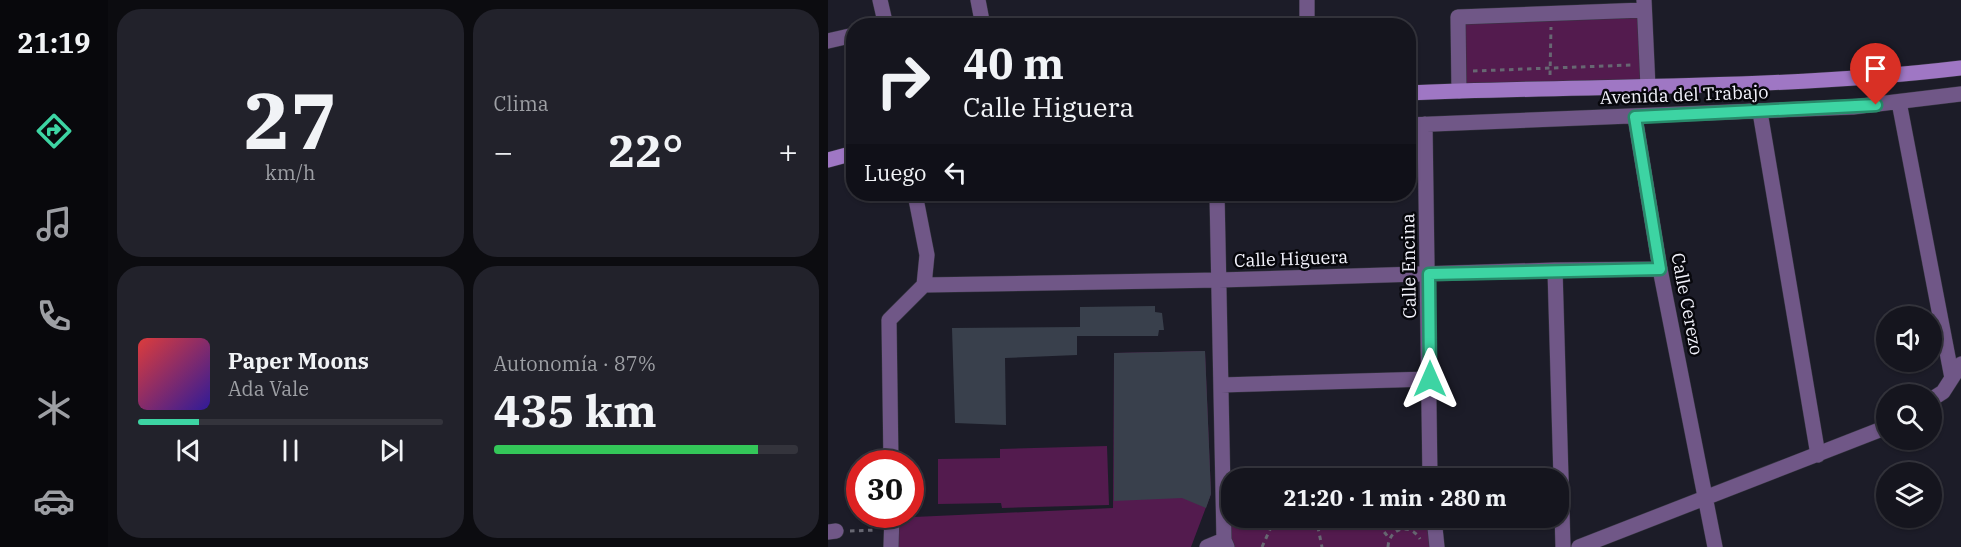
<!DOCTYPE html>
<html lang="es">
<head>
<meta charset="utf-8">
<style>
  body { margin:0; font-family:"IBM Plex Serif",serif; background:#22222b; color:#f1f3f6; height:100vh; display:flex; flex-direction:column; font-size:22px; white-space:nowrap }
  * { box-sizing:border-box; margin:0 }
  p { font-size:20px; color:#9d9fa4 }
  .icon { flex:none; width:33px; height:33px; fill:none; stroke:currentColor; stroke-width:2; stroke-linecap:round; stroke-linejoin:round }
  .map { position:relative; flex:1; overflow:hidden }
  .details { display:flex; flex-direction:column; gap:9px; padding:9px; background:#0c0c10; width:720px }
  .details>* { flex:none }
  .guide { position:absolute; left:18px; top:18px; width:570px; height:183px; border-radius:24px; box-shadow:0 2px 4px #0004,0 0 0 2px #34343c; background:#15151e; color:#f1f3f6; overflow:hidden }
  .buttons { position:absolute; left:1048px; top:306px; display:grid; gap:12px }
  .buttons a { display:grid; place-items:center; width:66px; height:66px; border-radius:50%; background:#15151e; box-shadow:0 2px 4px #0004,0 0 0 2px #34343c; font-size:30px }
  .speed { position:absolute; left:18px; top:450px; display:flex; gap:12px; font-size:30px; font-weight:700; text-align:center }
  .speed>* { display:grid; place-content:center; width:78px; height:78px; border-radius:50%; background:#15151e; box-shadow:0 2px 4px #0004,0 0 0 2px #34343c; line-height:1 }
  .speed .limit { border:9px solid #d22; background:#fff; color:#111 }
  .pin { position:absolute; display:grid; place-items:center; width:51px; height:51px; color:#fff; margin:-62px -26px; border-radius:50% 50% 50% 0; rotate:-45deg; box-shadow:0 0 6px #0007 }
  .pin .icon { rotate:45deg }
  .me { position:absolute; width:66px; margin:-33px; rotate:0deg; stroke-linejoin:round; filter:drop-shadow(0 0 4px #0008) }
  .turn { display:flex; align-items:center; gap:21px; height:126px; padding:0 18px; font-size:27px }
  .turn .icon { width:78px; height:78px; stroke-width:2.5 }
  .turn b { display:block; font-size:42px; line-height:51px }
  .then { display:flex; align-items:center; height:57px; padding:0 18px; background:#0003; gap:12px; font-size:22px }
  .big { font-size:45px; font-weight:800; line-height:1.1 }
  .details .widget { flex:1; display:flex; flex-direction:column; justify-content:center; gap:9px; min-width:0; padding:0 21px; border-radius:24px; background:#22222b }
  .details .dial { align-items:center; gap:0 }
  .dial b { font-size:78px; line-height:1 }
  .song { display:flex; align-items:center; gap:18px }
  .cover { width:72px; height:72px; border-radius:9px; background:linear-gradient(135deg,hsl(0 70% 55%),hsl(250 70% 35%)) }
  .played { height:6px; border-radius:3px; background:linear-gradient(90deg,#3dd4a3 20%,#34343c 20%) }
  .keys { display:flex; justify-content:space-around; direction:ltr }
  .heat { display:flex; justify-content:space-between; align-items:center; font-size:33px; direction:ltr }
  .charge { height:9px; border-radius:4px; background:linear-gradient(90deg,#34c759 87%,#34343c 0) }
  .details .tiles { flex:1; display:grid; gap:9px; grid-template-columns:repeat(2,1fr) }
  .trip { position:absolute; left:393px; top:468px; width:348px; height:60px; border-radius:24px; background:#15151e; box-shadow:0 2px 4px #0004,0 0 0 2px #34343c; font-weight:800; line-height:60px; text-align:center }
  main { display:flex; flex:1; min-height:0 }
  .menu { display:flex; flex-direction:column; width:108px; justify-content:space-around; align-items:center; background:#08080c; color:#9d9fa4 }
  .menu .icon { width:42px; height:42px }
  .menu .active { color:#3dd4a3 }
  .menu b { font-size:27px; color:#f1f3f6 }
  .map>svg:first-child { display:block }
</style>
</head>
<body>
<main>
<nav class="menu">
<b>21:19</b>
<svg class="icon active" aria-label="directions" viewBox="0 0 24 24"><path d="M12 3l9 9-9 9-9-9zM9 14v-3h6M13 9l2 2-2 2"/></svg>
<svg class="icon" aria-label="music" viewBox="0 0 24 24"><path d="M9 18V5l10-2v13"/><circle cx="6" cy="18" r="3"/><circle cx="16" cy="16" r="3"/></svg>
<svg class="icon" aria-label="phone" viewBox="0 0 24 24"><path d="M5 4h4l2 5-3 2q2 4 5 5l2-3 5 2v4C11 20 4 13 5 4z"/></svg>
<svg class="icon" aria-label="climate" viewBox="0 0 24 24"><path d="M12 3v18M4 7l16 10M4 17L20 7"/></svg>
<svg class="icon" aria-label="car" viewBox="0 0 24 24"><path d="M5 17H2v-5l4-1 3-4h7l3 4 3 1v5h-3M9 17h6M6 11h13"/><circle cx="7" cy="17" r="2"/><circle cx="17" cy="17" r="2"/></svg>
</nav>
<section class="details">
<div class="tiles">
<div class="widget dial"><b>27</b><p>km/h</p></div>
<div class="widget"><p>Clima</p>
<div class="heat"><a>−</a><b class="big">22°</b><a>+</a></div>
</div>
<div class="widget">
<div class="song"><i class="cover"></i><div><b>Paper Moons</b><p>Ada Vale</p></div></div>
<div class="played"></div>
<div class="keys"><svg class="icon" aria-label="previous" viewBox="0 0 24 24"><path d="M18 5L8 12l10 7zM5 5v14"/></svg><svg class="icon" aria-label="pause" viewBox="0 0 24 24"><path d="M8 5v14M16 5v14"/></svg><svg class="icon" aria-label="next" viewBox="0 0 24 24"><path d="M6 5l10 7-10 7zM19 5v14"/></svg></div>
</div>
<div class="widget"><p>Autonomía · 87%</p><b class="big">435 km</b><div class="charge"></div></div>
</div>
</section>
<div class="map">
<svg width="1133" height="547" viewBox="0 0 1133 547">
  <rect width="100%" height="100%" fill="#1c1c28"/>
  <path fill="#531b4e" d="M816,10L820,87L631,91L630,17Z
    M377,351L383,494L363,547H63L64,518L285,508L286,353Z
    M279,446L281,505L174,508L173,503L110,504V459L172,458V449Z
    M403,482L404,518H606L609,547H399L396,483Z"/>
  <path fill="#39404c" d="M327,306V312L334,313L336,330H331L330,336H249V355L177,358L178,425L127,423L124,328L252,327V307Z
    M377,351L383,494L378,508L354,498L286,501V353Z"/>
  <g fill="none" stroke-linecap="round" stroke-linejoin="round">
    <defs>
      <path id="street" d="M52,0L58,26
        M150,0L155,26
        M479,0V26
        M816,0L820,87
        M0,41L26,35
        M631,91L630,17L816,10
        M1071,102L1124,378
        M932,112L990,455
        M807,117L832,269L887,547
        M597,124L602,478
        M580,125L1025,107L1133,94
        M389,194L396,540L399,547
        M727,270L735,547
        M96,285L391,280L727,270L832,269
        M393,385L602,379
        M1104,399L1115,392L1133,364
        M63,464L61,320L96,285L99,255L87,194
        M606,518L609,547
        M0,532L8,531
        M63,547L64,514
        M379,547L396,540
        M751,547L1059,427"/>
      <path id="secondary" d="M580,93C765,85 950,90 1133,68
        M0,160L26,153"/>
    </defs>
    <use href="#street" stroke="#363641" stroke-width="16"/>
    <use href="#secondary" stroke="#363641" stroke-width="16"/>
    <path stroke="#676772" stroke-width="3" stroke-dasharray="4.5 4.5" stroke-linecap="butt" d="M645,71L803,65
      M722,75L723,27
      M488,518L494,547
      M545,518L561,538
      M22,531L48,530
      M434,547L444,525L451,518
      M560,547C561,528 582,522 592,539"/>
    <use href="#street" stroke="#705787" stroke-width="15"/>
    <use href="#secondary" stroke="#9f77c4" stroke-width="15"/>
  </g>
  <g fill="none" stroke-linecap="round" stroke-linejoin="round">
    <defs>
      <path id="route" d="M602,379L601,274L832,269L807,117L1048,105"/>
    </defs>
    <use href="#route" stroke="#288a6a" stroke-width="15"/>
    <use href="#route" stroke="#3dd4a3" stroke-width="10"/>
  </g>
  <g text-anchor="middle" stroke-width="5" stroke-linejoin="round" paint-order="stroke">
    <g font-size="18" fill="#f3f3fc" stroke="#07070c">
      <text transform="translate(856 95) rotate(-2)" y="6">Avenida del Trabajo</text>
      <text transform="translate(463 259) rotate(-2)" y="6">Calle Higuera</text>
      <text transform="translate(581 266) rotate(-91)" y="6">Calle Encina</text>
      <text transform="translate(859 304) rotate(79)" y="6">Calle Cerezo</text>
    </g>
  </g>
</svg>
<div class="buttons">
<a><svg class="icon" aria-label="sound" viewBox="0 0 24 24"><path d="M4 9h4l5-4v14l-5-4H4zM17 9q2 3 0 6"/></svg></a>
<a><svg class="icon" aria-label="search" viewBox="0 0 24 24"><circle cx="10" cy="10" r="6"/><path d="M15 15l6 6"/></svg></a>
<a><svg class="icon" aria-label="layers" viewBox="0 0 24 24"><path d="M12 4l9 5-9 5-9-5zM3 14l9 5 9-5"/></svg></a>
</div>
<div class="speed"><div class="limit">30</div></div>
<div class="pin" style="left:1048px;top:105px;background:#d93025"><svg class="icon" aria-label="arrive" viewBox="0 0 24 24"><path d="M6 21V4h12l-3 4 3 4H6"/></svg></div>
<svg class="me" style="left:602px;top:379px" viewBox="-20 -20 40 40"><path d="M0-17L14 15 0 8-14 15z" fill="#3dd4a3" stroke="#fff" stroke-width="4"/></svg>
<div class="trip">21:20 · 1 min · 280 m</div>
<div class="guide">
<div class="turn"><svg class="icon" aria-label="right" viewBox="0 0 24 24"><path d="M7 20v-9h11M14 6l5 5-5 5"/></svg><div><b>40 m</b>Calle Higuera</div></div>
<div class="then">Luego<svg class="icon" aria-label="left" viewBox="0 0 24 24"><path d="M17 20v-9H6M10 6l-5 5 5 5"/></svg></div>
</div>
</div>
</main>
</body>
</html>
